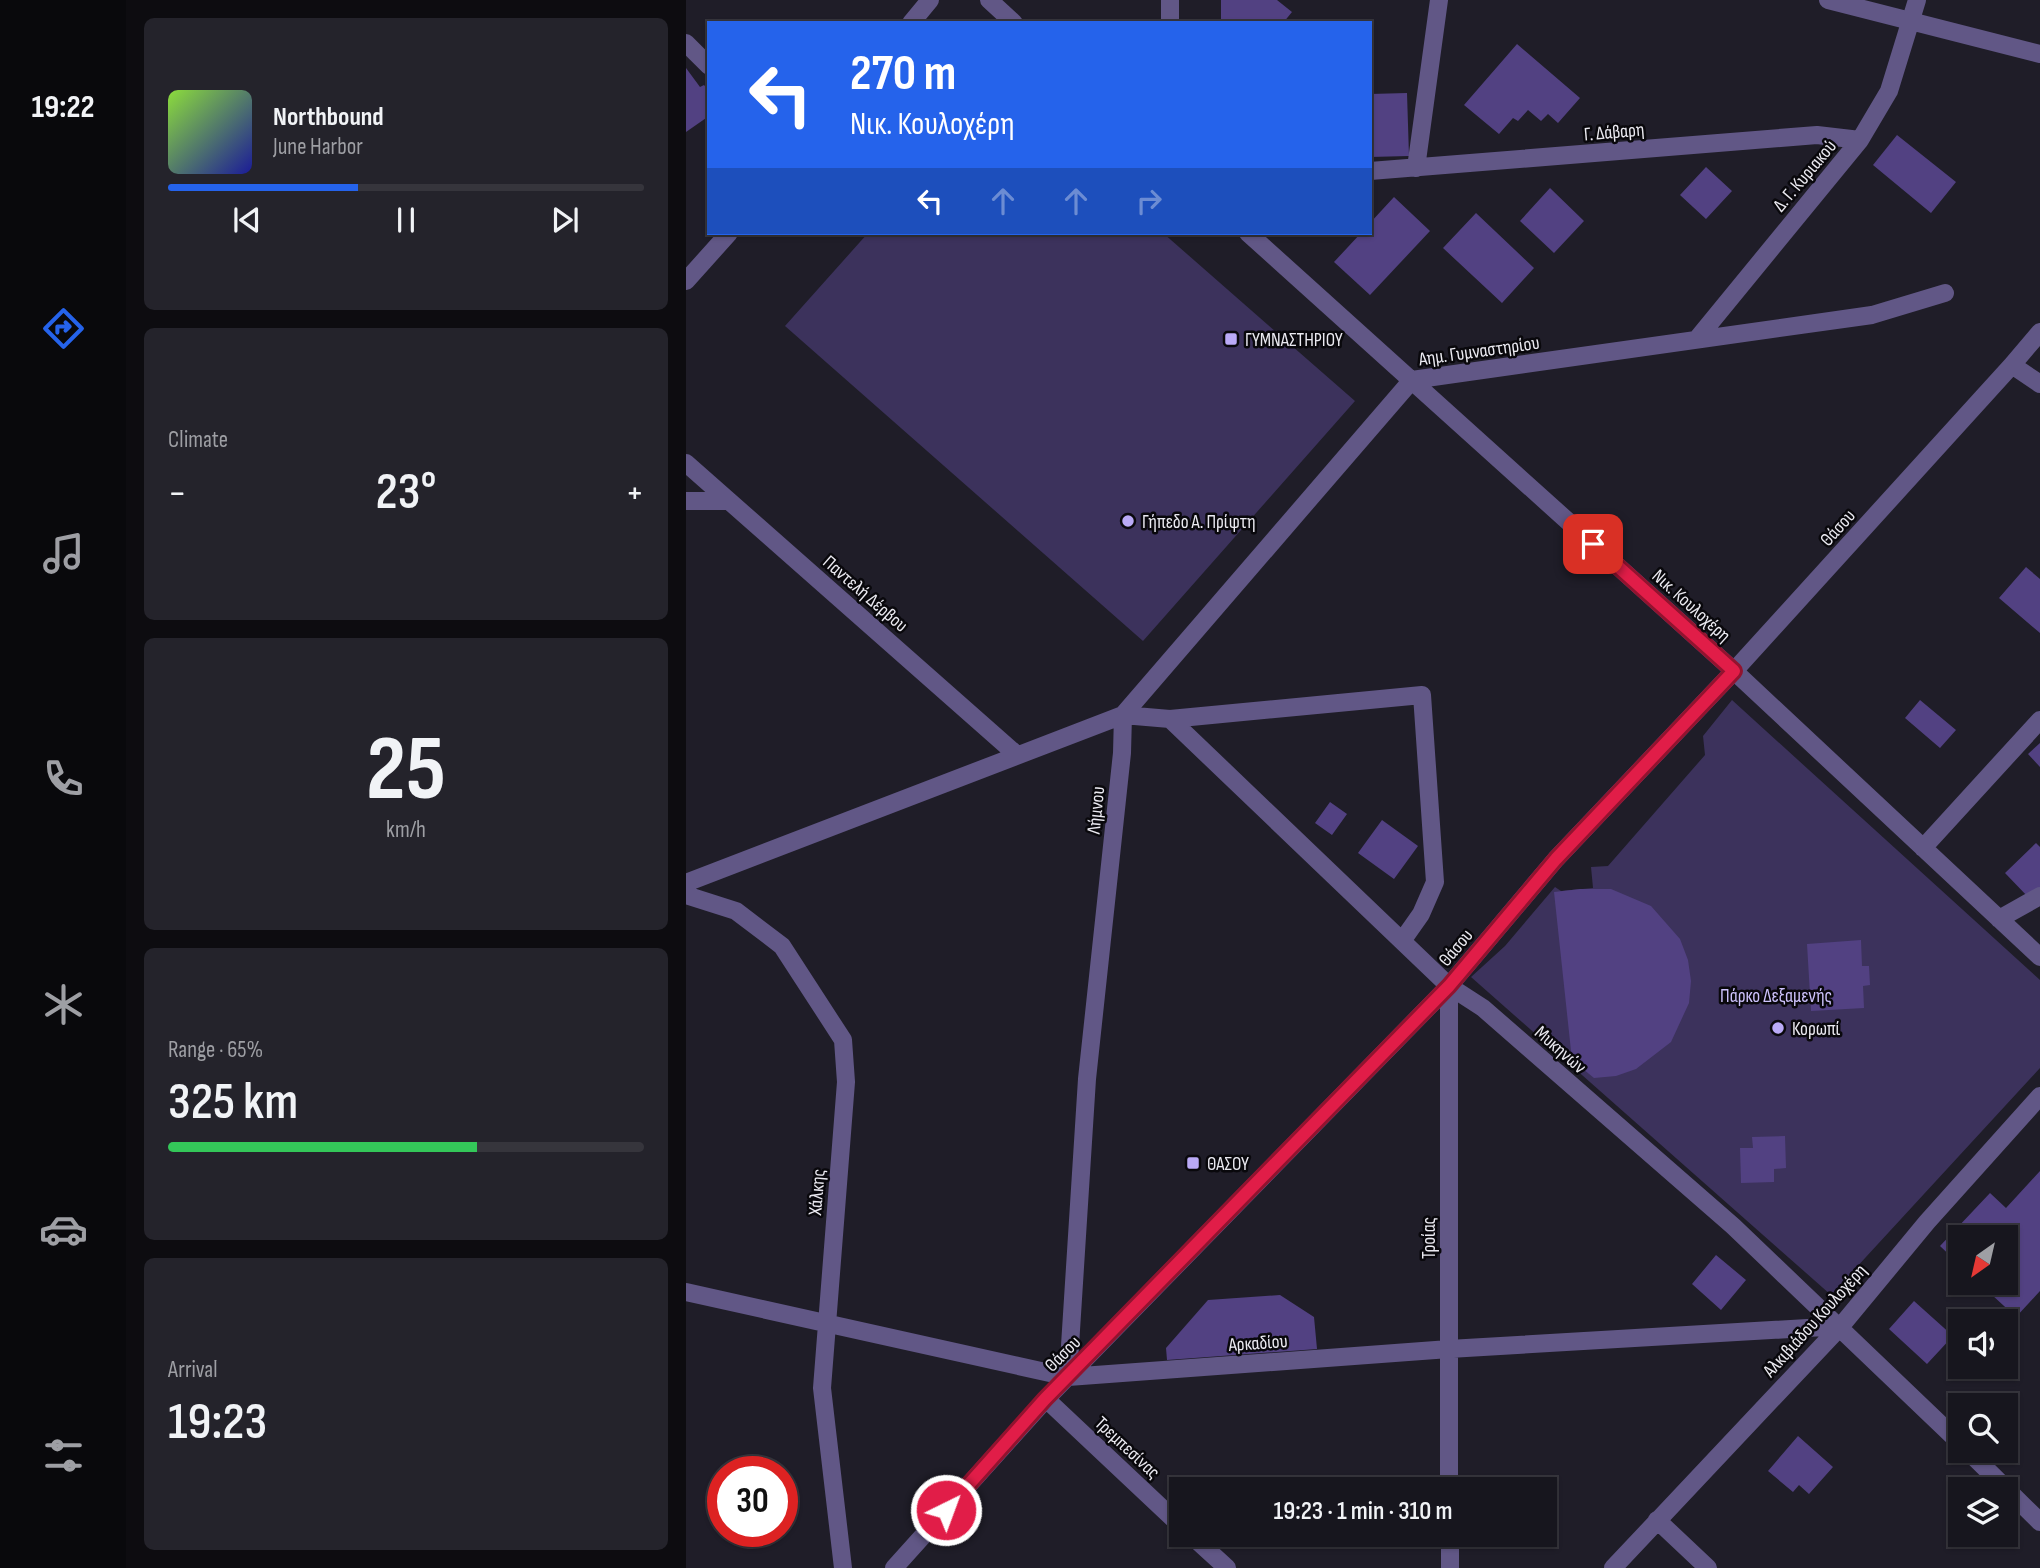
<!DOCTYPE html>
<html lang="en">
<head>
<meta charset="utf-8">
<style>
  body { margin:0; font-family:"Sofia Sans Condensed",sans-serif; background:#24232b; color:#f1f3f6; height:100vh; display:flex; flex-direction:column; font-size:26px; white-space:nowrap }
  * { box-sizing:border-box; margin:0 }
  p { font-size:23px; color:#9e9fa4 }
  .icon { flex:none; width:38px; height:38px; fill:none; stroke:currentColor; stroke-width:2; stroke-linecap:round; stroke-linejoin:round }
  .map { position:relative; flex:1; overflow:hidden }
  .details { display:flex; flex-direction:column; gap:18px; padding:18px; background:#0d0c10; width:560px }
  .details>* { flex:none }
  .top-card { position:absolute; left:21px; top:21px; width:665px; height:214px; border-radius:0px; box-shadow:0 2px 5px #0004,0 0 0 2px #36353c; background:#2563eb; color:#fff; overflow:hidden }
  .needle { width:46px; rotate:214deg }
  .buttons { position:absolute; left:1262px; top:1225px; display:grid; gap:14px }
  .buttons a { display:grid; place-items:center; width:70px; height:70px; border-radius:0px; background:#17161e; box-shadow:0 2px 5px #0004,0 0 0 2px #36353c; font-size:35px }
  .speed { position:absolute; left:21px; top:1456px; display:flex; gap:14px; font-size:35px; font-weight:700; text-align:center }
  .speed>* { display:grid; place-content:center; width:91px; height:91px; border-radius:50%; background:#17161e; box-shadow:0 2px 5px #0004,0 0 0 2px #36353c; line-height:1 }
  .speed .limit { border:10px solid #d22; background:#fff; color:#111 }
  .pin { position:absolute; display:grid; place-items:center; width:60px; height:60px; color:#fff; margin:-30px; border-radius:14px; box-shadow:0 4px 10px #0006 }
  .me { position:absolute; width:77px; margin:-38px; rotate:42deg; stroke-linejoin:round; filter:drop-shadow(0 0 5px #0008) }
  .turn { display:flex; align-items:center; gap:24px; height:147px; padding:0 28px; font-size:32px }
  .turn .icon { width:91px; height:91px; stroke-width:2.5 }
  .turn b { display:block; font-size:49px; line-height:60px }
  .lanes { display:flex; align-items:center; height:66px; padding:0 28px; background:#0003; justify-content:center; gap:35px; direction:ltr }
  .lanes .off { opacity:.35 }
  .big { font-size:52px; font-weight:600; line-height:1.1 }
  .details .card { flex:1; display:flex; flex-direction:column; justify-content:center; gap:10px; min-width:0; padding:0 24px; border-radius:10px; background:#24232b }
  .details .dial { align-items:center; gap:0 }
  .dial b { font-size:91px; line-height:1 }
  .song { display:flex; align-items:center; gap:21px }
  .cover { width:84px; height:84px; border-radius:10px; background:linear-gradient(135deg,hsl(90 70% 55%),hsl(240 70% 35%)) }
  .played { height:7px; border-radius:4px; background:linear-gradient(90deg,#2563eb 40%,#36353c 40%) }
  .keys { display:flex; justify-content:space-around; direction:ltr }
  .heat { display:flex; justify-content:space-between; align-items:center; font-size:38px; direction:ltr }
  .charge { height:10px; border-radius:5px; background:linear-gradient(90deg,#34c759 65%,#36353c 0) }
  .trip { position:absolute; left:483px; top:1477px; width:388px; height:70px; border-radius:0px; background:#17161e; box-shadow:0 2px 5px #0004,0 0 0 2px #36353c; font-weight:600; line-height:70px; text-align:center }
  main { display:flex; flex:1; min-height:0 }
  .tabs { display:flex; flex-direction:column; width:126px; justify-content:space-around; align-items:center; background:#09090c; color:#9e9fa4 }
  .tabs .icon { width:49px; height:49px }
  .tabs .on { color:#2563eb }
  .tabs b { font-size:32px; color:#f1f3f6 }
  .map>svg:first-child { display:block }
</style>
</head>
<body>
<main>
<nav class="tabs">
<b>19:22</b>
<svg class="icon on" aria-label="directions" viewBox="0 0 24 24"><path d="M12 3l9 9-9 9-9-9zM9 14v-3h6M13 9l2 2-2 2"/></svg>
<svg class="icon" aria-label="music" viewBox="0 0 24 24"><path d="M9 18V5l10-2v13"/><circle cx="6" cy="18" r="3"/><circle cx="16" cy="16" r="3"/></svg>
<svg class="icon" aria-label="phone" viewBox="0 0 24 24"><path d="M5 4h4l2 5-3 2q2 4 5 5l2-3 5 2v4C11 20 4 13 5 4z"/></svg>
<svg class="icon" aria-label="climate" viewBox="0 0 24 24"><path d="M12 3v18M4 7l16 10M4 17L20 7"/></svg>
<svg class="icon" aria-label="car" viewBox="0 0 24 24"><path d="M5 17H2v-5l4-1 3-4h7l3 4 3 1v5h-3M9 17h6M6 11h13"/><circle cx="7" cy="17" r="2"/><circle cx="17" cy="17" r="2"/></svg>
<svg class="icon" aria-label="filters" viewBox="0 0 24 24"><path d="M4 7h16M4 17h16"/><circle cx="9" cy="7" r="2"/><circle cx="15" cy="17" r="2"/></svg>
</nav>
<section class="details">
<div class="card">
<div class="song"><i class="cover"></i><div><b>Northbound</b><p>June Harbor</p></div></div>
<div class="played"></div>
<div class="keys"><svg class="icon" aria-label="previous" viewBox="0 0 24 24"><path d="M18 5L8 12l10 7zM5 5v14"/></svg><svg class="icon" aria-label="pause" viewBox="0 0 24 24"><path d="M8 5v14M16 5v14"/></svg><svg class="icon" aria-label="next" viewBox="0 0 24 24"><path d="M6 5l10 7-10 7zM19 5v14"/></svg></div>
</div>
<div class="card"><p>Climate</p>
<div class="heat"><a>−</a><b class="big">23°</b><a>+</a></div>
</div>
<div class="card dial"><b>25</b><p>km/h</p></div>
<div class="card"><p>Range · 65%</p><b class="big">325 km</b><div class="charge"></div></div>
<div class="card"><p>Arrival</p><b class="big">19:23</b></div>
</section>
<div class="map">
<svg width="1354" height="1568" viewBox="0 0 1354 1568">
  <rect width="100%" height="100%" fill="#1f1d28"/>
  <path fill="#3c325c" d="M182,233H477L669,401L457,641L99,326Z
    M1046,700L1354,980V1068L1145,1295L785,977L819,946L869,887L875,891L907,888L905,867L922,866L1019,755L1017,736Z"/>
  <path fill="#524182" d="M535,0H591L606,12L597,23H541L535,21Z
    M831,44L894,98L872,123L862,114L855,121L842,110L832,121L827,118L813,134L778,105Z
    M0,68L14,87L18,85L23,91V116L0,132Z
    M721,93L723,156L684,157V94Z
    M1211,135L1270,182L1245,213L1187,165Z
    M1020,167L1046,191L1020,219L994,195Z
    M864,188L898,221L868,253L834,221Z
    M708,197L744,231L684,295L648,262L675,233H684V223Z
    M790,213L848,268L816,303L757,248Z
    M1340,567L1354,579V633L1313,598Z
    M1234,700L1270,730L1254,748L1219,718Z
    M1354,743V767L1342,754Z
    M644,802L661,814L646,835L629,823Z
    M696,820L732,846L708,879L672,853Z
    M1350,843L1354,847V892L1343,898L1319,873Z
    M894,889H925L965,906L994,939L1002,960L1005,981L1003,1003L985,1042L950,1069L930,1076L908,1078L886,1060L868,892Z
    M1175,940L1176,966H1183L1184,985L1177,986L1178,1008L1125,1011L1121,944Z
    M1099,1136L1100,1168L1088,1169V1182L1055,1183L1054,1148H1067L1066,1137Z
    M1354,1171V1291L1330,1317L1293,1283H1320V1237H1274V1265L1254,1246L1304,1193L1320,1208Z
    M1030,1255L1060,1280L1035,1310L1006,1284Z
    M594,1295L628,1317L631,1349L481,1360L480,1348L522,1300Z
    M1228,1301L1267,1336L1241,1364L1203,1329Z
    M1112,1436L1147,1467L1123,1494L1113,1485L1107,1492L1082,1471Z"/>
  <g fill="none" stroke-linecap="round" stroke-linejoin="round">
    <path stroke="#615786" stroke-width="18" d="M303,0L328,23
      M484,0V23
      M1142,0L1354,54
      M225,23L244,0
      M0,43L23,66
      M730,168L753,0
      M684,171L1131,135L1174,140
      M562,233L1048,671L1354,957
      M0,281L43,233
      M1011,339L1174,140L1203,91L1231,0
      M1326,365L1354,332
      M0,463L331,755
      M0,501H43
      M437,715L726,380L1186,315L1259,293
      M484,719L736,695L749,882L735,914L716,941
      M1237,848L1354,720
      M0,886L2,882L437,715L484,719L763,986L797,1008L1047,1226L1274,1443
      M0,895L50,911L96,946L157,1040L160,1082L136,1388L157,1568
      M1313,919L1354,896
      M763,986V1489
      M0,1292L382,1377L763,1349L1155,1326
      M382,1377L401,1079L436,753L437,715
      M360,1399L495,1526
      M1282,1451L1354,1522
      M971,1520L1022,1568
      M505,1535L541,1568
      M764,1535V1568
      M208,1568L360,1399L763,986L870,859L1048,671L1326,365L1354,384
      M927,1568L1155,1326L1241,1222L1354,1096"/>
  </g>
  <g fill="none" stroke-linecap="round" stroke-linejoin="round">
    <defs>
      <path id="route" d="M260,1510L359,1399L763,986L870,859L1048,671L907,544"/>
    </defs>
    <use href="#route" stroke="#92132f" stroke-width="18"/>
    <use href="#route" stroke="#e11d48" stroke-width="12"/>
  </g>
  <g fill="#baaaf6" stroke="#09080c" stroke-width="2.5">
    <rect x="538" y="332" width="14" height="14" rx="3.5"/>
    <circle cx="442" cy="521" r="7"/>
    <circle cx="1092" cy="1028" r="7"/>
    <rect x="500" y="1156" width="14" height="14" rx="3.5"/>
  </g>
  <g text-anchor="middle" stroke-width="5" stroke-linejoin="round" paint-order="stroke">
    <g font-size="19" fill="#ebeaf1" stroke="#09080c">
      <text transform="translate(928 131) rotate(-5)" y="7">Γ. Δάβαρη</text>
      <text transform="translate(1118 175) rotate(-50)" y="7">Δ. Γ. Κυριακού</text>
      <text transform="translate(793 350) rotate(-8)" y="7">Αημ. Γυμναστηρίου</text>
      <text transform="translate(1151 527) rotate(-48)" y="7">Θάσου</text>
      <text transform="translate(180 593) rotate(41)" y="7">Παντελή Δέρβου</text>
      <text transform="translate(1006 605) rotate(42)" y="7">Νικ. Κουλοχέρη</text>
      <text transform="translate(409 810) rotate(-84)" y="7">Λήμνου</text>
      <text transform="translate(769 947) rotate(-50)" y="7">Θάσου</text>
      <text transform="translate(875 1049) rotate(41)" y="7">Μυκηνών</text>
      <text transform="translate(130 1192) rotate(-85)" y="7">Χάλκης</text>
      <text transform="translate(742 1238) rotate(-90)" y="7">Τροίας</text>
      <text transform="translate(1128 1320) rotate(-48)" y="7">Αλκιβιάδου Κουλοχέρη</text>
      <text transform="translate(572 1342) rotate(-4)" y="7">Αρκαδίου</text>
      <text transform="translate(376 1353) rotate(-45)" y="7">Θάσου</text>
      <text transform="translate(442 1447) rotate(43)" y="7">Τρεμπεσίνας</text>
    </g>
    <g font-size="19" fill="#ebeaf1" stroke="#09080c" text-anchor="start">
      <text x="559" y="346">ΓΥΜΝΑΣΤΗΡΙΟΥ</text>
      <text x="456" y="528">Γήπεδο Α. Πρίφτη</text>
      <text x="1106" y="1035">Κορωπί</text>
      <text x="521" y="1170">ΘΑΣΟΥ</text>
    </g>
    <g font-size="19" fill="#cdc2fc" stroke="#09080c">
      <text x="1090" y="1002">Πάρκο Δεξαμενής</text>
    </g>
  </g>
</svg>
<div class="buttons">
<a><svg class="needle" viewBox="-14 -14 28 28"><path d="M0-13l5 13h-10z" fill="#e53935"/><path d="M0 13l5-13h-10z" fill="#9e9fa4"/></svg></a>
<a><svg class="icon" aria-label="sound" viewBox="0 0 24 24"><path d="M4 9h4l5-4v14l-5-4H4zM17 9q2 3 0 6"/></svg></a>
<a><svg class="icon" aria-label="search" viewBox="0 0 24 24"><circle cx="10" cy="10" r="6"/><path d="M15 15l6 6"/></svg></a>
<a><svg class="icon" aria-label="layers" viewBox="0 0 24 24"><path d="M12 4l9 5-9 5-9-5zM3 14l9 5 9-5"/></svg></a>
</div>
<div class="speed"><div class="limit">30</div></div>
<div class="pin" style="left:907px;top:544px;background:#d93025"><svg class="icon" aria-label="arrive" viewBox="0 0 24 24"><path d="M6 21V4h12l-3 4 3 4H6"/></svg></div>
<svg class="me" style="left:260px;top:1510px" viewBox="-20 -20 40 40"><circle r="17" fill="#e11d48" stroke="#fff" stroke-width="3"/><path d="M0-11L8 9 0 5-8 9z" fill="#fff"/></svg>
<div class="trip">19:23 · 1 min · 310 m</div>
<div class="top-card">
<div class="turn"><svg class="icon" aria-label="left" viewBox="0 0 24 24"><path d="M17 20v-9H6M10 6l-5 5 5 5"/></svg><div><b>270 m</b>Νικ. Κουλοχέρη</div></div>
<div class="lanes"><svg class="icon" aria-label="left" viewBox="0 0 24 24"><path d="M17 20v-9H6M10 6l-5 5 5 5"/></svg><svg class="icon off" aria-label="ahead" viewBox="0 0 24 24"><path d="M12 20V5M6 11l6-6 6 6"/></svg><svg class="icon off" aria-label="ahead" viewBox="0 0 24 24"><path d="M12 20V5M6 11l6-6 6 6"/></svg><svg class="icon off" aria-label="right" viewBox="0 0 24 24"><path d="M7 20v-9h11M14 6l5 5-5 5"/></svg></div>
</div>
</div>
</main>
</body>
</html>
